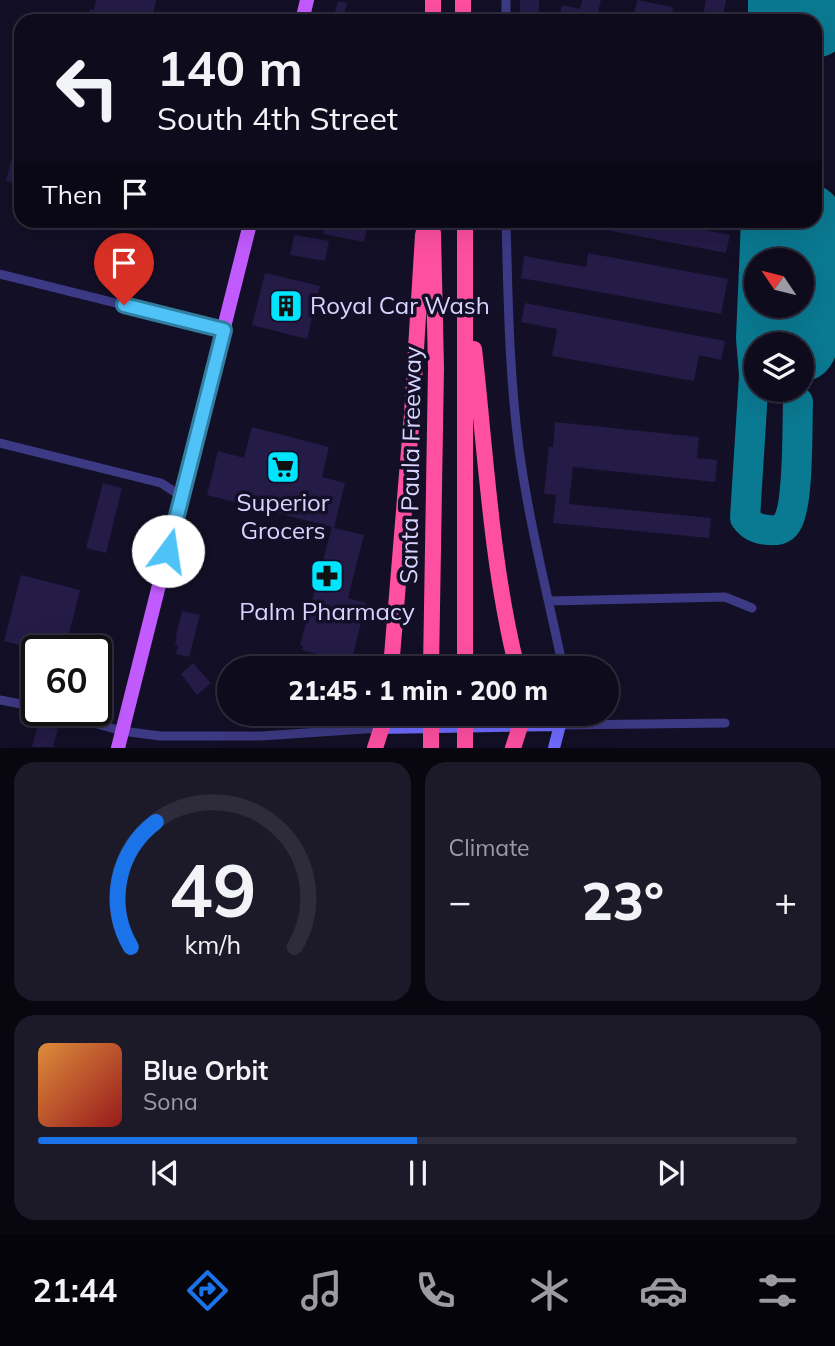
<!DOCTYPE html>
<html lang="en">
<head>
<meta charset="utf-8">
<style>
  body { margin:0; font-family:Mulish,sans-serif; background:#1c1929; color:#f1f3f6; height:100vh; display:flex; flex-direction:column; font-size:26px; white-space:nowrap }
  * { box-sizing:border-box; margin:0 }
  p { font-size:23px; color:#9b9ba3 }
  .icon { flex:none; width:38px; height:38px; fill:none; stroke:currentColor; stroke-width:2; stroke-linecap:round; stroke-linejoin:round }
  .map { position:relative; height:748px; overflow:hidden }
  .panel { display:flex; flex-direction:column; gap:14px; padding:14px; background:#08060f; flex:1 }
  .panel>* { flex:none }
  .banner { position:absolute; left:14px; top:14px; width:808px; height:214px; border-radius:21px; box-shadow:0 7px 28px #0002,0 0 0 2px #2e2b3b; background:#0e0b1c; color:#f1f3f6; overflow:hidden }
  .needle { width:46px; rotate:305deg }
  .tools { position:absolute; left:744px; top:248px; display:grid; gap:14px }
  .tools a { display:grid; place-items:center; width:70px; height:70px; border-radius:50%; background:#0e0b1c; box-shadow:0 7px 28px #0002,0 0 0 2px #2e2b3b; font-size:35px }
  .speed { position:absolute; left:21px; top:635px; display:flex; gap:14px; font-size:35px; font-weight:700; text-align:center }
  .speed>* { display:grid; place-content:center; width:91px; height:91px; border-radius:50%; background:#0e0b1c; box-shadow:0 7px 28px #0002,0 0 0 2px #2e2b3b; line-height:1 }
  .speed .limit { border:4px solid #111; border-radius:10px; background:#fff; color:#111 }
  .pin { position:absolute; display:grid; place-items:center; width:60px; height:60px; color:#fff; margin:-72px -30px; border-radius:50% 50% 50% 0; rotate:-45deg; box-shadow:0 0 7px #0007 }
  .pin .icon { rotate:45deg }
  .me { position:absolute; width:77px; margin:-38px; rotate:14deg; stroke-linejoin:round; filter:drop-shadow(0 0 5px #0008) }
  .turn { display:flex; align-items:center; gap:24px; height:147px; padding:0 28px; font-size:32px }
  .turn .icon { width:91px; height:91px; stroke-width:2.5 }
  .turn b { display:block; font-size:49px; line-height:60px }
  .then { display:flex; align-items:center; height:66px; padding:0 28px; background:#0003; gap:14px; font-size:26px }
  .big { font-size:52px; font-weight:800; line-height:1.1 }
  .panel .card { flex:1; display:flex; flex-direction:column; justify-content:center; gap:10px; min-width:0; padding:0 24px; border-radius:21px; background:#1c1929 }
  .panel .dial { align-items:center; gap:0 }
  .dial svg { height:182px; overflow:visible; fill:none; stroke:#2e2b3b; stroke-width:7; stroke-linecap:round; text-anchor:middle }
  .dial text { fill:#f1f3f6; stroke:none }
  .song { display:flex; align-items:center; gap:21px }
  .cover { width:84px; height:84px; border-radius:10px; background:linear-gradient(135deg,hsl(30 70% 55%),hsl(0 70% 35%)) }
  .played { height:7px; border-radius:4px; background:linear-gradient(90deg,#1a73e8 50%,#2e2b3b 50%) }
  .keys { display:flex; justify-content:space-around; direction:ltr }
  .heat { display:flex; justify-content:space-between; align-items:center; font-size:38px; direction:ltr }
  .panel .tiles { flex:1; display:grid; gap:14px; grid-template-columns:1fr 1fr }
  .card:last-child { grid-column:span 2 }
  .trip { position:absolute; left:217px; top:656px; width:402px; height:70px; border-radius:35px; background:#0e0b1c; box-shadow:0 7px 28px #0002,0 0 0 2px #2e2b3b; font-weight:800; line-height:70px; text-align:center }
  .menu { display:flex; height:112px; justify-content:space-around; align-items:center; background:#06040b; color:#9b9ba3 }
  .menu .icon { width:49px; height:49px }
  .menu .selected { color:#1a73e8 }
  .menu b { font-size:32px; color:#f1f3f6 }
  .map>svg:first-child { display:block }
</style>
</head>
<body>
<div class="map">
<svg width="835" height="748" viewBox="0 0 835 748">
  <rect width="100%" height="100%" fill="#130f26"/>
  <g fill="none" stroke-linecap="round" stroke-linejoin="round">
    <path stroke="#0a7a92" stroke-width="30" d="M763,21V0
      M756,220L751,338L754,375L745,518C751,526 757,529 768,530C775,531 783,530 787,523C799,505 797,427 798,402"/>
    <path stroke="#0a7a92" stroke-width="74" d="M814,21L815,0
      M800,345L806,220"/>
  </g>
  <path fill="#241b47" d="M96,0H156L153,14L170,18L169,21H87L90,9L94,10Z
    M520,0H539V21H520Z
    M582,0H601L596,21H558L562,5L580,9Z
    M637,0L673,7L671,21H633Z
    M706,0H726L722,21H702Z
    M338,1L347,3L343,18L334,15Z
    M18,133L21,134V178L18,183L6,181Z
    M326,220H342V223L367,228L364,242L323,234Z
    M597,220H656L730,235L726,253L596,228Z
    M294,235L329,241L325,261L290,255Z
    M588,253L728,279L721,314L521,278L524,256L586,267Z
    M265,273L320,286L307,339L252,325Z
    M525,303L725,341L721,360L699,355L694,381L552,356L557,329L521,322Z
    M555,422L699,437L697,458L717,460L715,482L573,467L569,504L711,518L709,538L553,523L556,495L544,494L549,447H553Z
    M252,427L329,447L322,477L345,483L334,528L364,535L348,598L366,603L351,663L302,650L303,646L300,645L332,527L207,495L218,451L244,458Z
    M103,483L122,488L106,553L86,548Z
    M21,575L80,590L65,651H42L4,641Z
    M182,611L200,615L189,657L176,654L178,645H175L177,636L176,635Z
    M193,663L211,683L197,695L181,674Z
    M38,724L58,729L53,747H32Z"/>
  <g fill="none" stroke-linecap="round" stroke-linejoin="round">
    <path stroke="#3d3a85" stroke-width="9" d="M506,21V0
      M506,220C508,297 509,373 519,449C529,523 548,596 563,668
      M0,274L224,330
      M0,443L161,483L181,496
      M549,601L725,597L752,608
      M0,700L37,707
      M49,710L122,731L160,736H261L380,728
      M564,714L560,725L725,723"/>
    <path stroke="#6f6bff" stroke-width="12" d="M380,728L560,725L554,748"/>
    <path stroke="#c25bff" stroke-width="14" d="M302,21L307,0
      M118,748L251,220"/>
    <path stroke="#ff4fa3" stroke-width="16" d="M433,0V21
      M463,0V21
      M474,349C486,455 491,564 517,668
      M391,668L412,414L423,235L427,220
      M431,668L436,368L433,233
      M465,668V220
      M431,714V748
      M465,714V748
      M375,748L386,714
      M513,748L524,714"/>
  </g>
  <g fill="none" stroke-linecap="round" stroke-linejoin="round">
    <defs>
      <path id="route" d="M124,305L224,330L168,551"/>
    </defs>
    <use href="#route" stroke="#337fa1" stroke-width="18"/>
    <use href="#route" stroke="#4fc3f7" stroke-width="12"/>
  </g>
  <defs>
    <symbol id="building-square" viewBox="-11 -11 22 22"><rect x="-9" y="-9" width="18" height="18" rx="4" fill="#00e5ff" stroke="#130f26"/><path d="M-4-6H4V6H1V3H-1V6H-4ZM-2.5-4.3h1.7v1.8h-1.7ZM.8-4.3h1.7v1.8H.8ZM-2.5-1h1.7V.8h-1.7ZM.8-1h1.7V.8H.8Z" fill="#111"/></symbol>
    <symbol id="supermarket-square" viewBox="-11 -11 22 22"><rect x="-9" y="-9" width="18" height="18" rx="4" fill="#00e5ff" stroke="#130f26"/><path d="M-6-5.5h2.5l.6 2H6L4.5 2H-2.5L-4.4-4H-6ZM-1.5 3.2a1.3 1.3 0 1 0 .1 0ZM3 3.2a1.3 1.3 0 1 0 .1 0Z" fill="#111"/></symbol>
    <symbol id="pharmacy-square" viewBox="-11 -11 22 22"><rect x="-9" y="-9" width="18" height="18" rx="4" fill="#00e5ff" stroke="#130f26"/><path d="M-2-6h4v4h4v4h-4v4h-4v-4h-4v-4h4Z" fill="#111"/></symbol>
  </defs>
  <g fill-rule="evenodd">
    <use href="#building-square" x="267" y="287" width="38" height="38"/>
    <use href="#supermarket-square" x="264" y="448" width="38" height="38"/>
    <use href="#pharmacy-square" x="308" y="557" width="38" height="38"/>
  </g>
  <g text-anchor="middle" stroke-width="7" stroke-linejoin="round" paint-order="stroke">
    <g font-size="24" fill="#d9d4ff" stroke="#130f26">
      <text x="310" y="314" text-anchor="start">Royal Car Wash</text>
      <text x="283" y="511">Superior<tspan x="283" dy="28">Grocers</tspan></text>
      <text x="327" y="620">Palm Pharmacy</text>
    </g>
    <g font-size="24" fill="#d9d4ff" stroke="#130f26">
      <text transform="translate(411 465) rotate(-89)" y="8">Santa Paula Freeway</text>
    </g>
  </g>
</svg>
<div class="tools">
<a><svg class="needle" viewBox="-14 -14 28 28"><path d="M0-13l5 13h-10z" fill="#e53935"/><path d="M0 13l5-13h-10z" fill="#9b9ba3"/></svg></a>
<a><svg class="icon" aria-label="layers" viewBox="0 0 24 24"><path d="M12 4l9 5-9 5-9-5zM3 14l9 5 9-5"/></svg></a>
</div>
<div class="speed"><div class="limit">60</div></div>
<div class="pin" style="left:124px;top:305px;background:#d93025"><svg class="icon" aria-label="arrive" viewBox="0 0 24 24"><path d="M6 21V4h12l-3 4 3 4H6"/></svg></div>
<svg class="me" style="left:168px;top:551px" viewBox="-20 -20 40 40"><circle r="19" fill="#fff"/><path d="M0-13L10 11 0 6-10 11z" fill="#4fc3f7"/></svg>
<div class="trip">21:45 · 1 min · 200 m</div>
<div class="banner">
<div class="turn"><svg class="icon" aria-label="left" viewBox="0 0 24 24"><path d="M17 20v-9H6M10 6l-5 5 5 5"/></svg><div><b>140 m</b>South 4th Street</div></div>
<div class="then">Then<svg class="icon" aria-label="arrive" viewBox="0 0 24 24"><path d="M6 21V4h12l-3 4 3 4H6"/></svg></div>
</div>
</div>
<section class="panel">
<div class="tiles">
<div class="card dial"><svg viewBox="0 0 100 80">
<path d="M14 69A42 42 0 1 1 86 69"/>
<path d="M14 69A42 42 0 0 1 25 14" stroke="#1a73e8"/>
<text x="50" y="56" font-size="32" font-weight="700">49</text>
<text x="50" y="72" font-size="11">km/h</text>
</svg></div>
<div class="card"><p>Climate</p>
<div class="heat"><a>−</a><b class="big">23°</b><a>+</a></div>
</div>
<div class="card">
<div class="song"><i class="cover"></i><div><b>Blue Orbit</b><p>Sona</p></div></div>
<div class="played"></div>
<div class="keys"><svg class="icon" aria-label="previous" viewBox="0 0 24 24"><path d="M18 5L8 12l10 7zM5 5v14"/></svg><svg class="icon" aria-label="pause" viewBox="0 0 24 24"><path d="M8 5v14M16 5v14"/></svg><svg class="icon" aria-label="next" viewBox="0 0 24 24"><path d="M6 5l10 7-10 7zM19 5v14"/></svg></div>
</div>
</div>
</section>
<nav class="menu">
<b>21:44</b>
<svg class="icon selected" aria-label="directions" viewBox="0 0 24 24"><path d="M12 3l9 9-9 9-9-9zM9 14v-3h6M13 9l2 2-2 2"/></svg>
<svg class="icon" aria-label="music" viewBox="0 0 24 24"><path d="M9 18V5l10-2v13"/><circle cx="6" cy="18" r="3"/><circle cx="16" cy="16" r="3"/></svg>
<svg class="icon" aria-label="phone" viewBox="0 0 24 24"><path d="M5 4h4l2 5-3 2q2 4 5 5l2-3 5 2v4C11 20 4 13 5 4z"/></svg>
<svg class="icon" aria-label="climate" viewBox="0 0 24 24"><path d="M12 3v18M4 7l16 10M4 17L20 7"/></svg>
<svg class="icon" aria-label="car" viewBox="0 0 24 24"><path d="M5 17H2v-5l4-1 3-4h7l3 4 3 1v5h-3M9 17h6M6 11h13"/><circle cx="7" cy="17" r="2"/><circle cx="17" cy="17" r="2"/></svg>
<svg class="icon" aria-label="filters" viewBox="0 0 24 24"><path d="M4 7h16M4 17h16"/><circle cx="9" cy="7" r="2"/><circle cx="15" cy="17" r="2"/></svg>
</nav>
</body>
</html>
